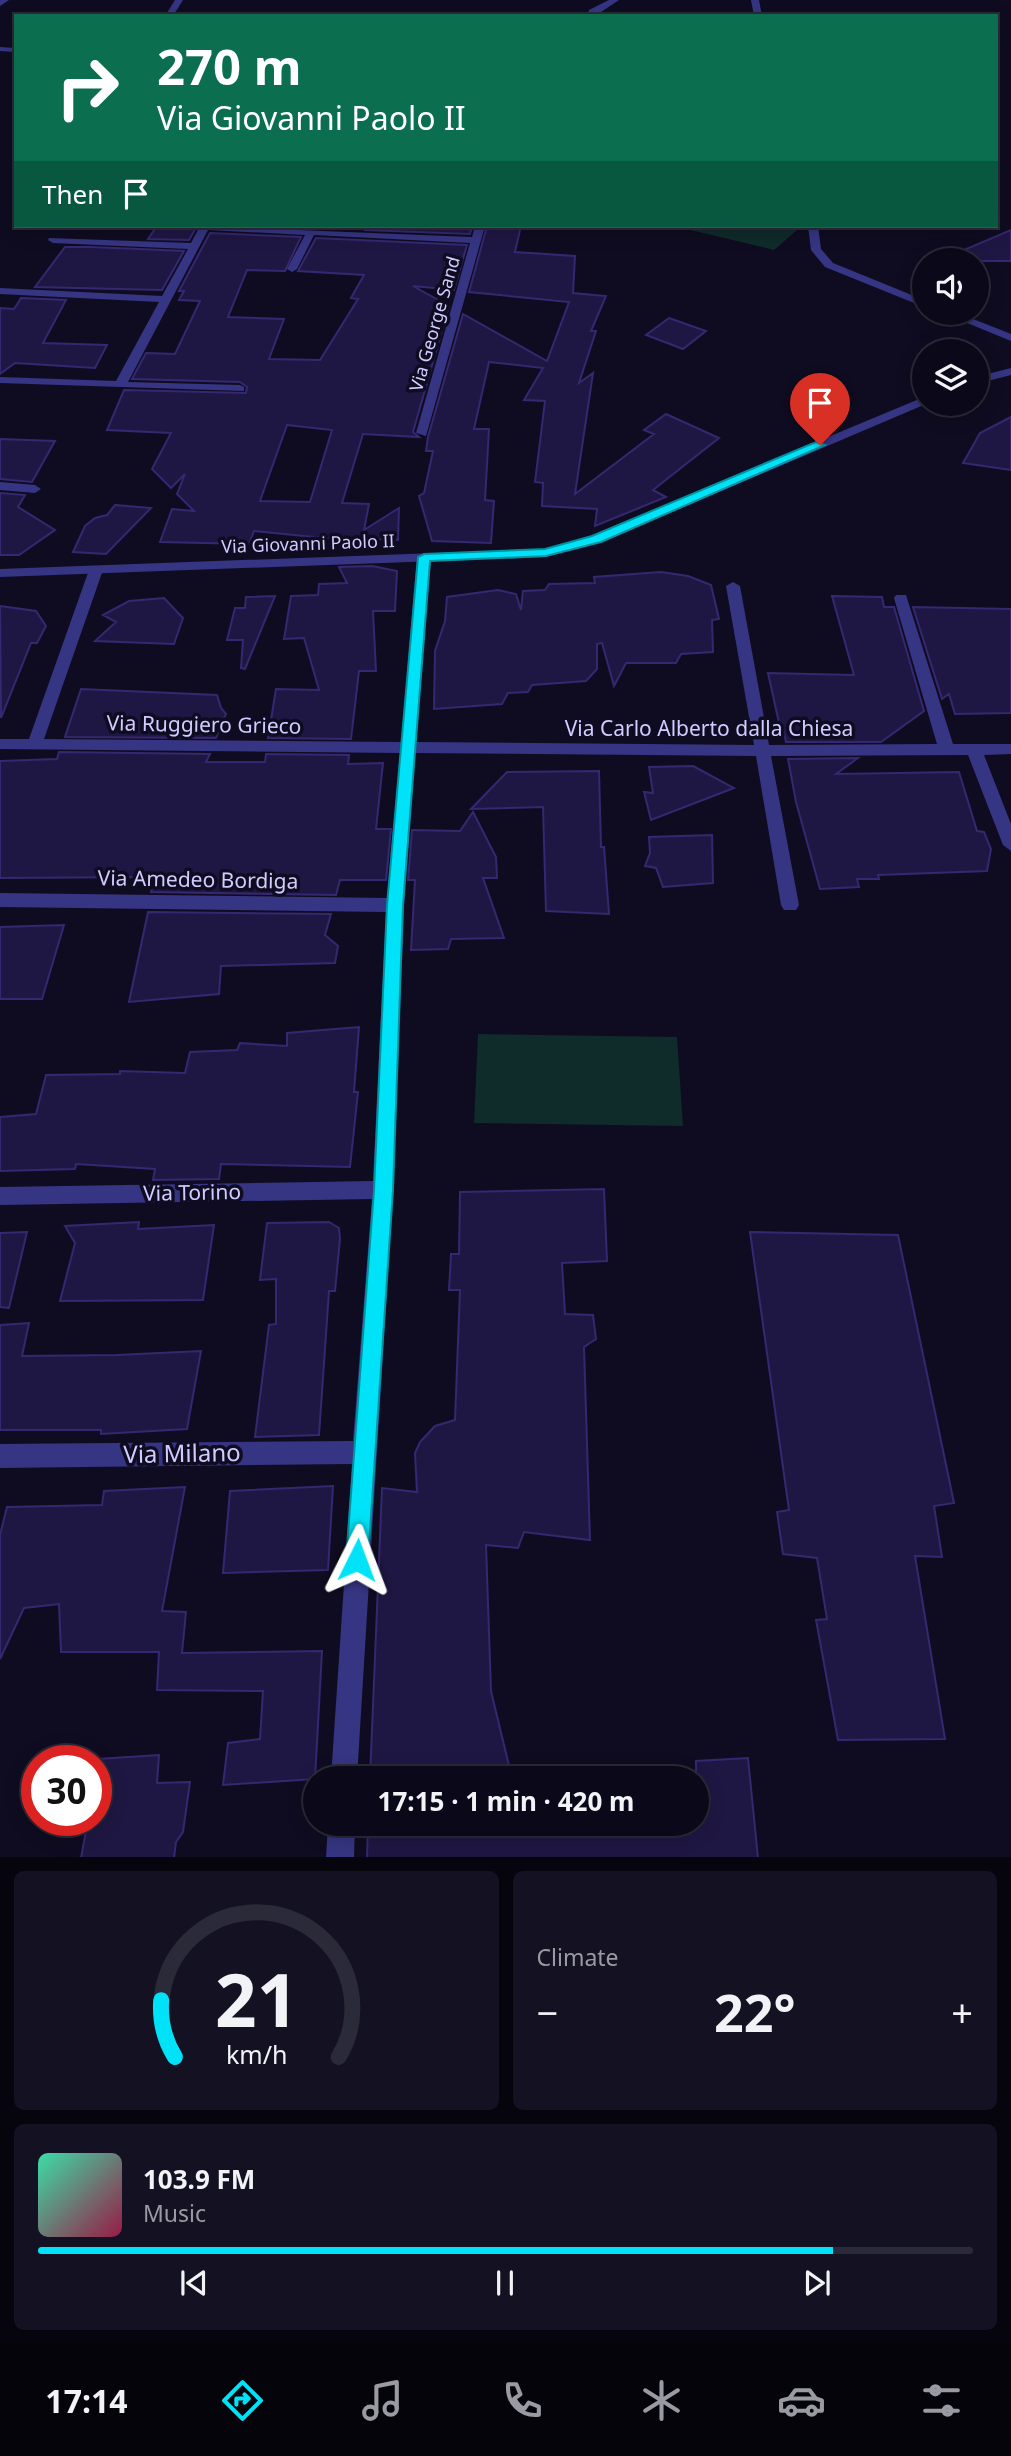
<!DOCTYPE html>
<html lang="en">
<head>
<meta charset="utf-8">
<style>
  body { margin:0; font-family:"Noto Sans",sans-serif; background:#141222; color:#f1f3f6; height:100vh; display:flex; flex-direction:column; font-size:26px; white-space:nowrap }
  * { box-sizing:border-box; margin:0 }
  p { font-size:23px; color:#9a9aa2 }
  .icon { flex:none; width:38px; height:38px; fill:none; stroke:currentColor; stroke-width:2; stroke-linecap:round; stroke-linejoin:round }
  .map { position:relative; height:1857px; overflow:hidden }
  .details { display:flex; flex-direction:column; gap:14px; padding:14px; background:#06050e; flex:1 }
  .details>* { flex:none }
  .hud { position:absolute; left:14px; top:14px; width:984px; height:214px; border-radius:0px; box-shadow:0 4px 18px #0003,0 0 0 2px #2b2a38; background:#0b6e4f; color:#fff; overflow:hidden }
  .controls { position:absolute; left:912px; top:248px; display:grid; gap:14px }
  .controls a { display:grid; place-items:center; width:77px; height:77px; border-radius:50%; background:#0b0919; box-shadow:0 4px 18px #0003,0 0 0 2px #2b2a38; font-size:35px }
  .speed { position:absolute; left:21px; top:1745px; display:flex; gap:14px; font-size:35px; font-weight:700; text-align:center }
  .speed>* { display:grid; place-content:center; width:91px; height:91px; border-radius:50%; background:#0b0919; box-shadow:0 4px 18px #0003,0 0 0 2px #2b2a38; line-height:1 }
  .speed .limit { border:10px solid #d22; background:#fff; color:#111 }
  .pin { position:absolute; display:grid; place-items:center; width:60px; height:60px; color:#fff; margin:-72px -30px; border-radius:50% 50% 50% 0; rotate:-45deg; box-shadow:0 0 7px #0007 }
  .pin .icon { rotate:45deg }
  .me { position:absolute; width:77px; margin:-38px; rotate:3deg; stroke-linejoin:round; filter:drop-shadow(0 0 5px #0008) }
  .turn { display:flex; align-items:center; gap:24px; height:147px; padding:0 28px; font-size:32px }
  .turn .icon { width:91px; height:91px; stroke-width:2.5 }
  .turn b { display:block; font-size:49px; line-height:60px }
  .then { display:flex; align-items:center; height:66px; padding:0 28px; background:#0003; gap:14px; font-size:26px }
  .big { font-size:52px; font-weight:700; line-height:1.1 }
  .details .tile { flex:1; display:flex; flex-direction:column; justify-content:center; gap:10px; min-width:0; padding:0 24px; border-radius:10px; background:#141222 }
  .details .dial { align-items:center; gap:0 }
  .dial svg { height:182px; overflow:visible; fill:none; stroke:#2b2a38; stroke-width:7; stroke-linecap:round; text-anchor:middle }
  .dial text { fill:#f1f3f6; stroke:none }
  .song { display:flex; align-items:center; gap:21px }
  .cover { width:84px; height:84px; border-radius:10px; background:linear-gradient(135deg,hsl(160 70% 55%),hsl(340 70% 35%)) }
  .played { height:7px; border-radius:4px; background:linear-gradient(90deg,#00e2f7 85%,#2b2a38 85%) }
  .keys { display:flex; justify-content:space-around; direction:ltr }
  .heat { display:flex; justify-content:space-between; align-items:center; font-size:38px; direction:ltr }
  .details .tiles { flex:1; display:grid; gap:14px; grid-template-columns:1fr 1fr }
  .tile:last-child { grid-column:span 2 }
  .trip { position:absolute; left:303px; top:1766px; width:406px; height:70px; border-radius:35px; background:#0b0919; box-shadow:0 4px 18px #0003,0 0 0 2px #2b2a38; font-weight:700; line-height:70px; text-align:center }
  .menu { display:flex; height:112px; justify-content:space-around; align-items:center; background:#04040a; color:#9a9aa2 }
  .menu .icon { width:49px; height:49px }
  .menu .selected { color:#00e2f7 }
  .menu b { font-size:32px; color:#f1f3f6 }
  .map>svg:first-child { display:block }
</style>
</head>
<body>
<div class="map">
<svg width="1011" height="1858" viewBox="0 0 1011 1858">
  <rect width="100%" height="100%" fill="#0f0c21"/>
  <path fill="#0f2b2a" d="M674,226H797V230L774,250Z
    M478,1034L677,1037L683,1126L474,1123Z"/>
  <path fill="#1f1743" stroke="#352870" stroke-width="2" fill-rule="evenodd" d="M157,226H197L189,240L148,239Z
    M367,226H472L470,234L365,230Z
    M487,226H521L515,252L575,256L573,293L606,296L591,331H596L579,383L593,373L575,494L654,434L644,430L666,414L719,438L653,490L666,497L595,526L597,509L542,506L543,483L535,482L545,401L524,400L543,368L489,362L474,429H489L485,500L494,501L491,543L432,541L419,496L424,493L433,451H426L428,437L463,314L547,361L569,302L469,292Z
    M1011,230V261H938Z
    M210,233L301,237L285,271L247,270L228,317L284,319L269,359L320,360L358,299L351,298L364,275L298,271L316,238L467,245L454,290L413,286L449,306L413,432L419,437L363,434L342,503L369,504L364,530L399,508L398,540L324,538L254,531L249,544L160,542L172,509L194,511L177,494L185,474L171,488L152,469L171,433L107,430L124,390L246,393L247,387L240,382L132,379L146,353L175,354L200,301L179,300L184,291H179ZM287,425L332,430L310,502L260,501Z
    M65,247H91L184,251L162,290L35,287Z
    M21,298L66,300L43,343L107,345L95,368L15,363L0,374V308L14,309Z
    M669,318L706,331L683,349L646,335Z
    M1011,417V470L963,463L980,433Z
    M0,439L55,441L32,482L0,479Z
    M0,493L25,495L18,507L55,530L19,555H0Z
    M115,505L151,508L106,554L73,552L85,526L95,518L107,515Z
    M372,566L397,571L395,611H373L376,671H359L351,739L268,738L276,689L319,690L304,638L284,639L291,596L318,595L319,584L347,583L339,567Z
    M661,572L688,576L711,585L719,619L712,620L713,652L681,654L676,663H626L614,686L602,643L597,644V669L586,681L532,685L528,692L508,693L502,704L434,709L435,651L445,621L447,597L498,590L516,594L521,610L523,591L545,590L549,584L595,583L594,577Z
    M275,596L245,669L241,668L243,640H227L235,608H245L246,597Z
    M832,596L882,597L884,607H894L924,711L881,742H786L782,723H779L768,673L854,675Z
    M164,598L183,618L174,644L95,641L116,622L103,615L129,601Z
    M0,606L36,611L46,626L37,643H31L1,718Z
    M913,607L1011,609V713L955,714L949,694L942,699Z
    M81,689L217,695L221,708L226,714L216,738L65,737Z
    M59,752L210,754L206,762H265L266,754L349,755L348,764L383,763L376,829H391L386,880H340L336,895L151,892L155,877L0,878V761L57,759Z
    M858,758L836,774L959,772L977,831L984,832L991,849L987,871L878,875L879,879H857L859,887L820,889L796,802L788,759Z
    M693,766L734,788L651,820L644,792L653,793L649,767Z
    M599,771L601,847H604L609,914L546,911L543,807L471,809L507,772Z
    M473,812L496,857L497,878H483L504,938L451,939L448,949L411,950L415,880H408L412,830L460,831Z
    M712,835L713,883L663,887L656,868L645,866L650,853L649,837Z
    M148,912L331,914L325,935L338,946L335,963L221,966L219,994L129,1002Z
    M64,925L42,999H0V927Z
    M359,1027L354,1092H358L350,1167L221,1164L219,1179L153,1180L155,1169L76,1164L75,1169L0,1171V1117L36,1114L46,1075L120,1074V1071L185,1073L190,1052L237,1050L240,1043L287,1046V1033Z
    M604,1189L607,1261L562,1263L565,1314L593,1315L596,1339L584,1347L590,1540L524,1532L518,1548L486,1545L491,1691L512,1778H370L382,1488L417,1492L415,1453L420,1442L435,1426L455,1420L460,1290H449L451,1254H459L460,1192Z
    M139,1222L138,1229L214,1225L203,1300L60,1301L75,1243L65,1226Z
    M329,1222L339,1228L340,1239L335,1291H329L319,1435L255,1437L269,1325L276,1324V1279L260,1280L267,1223Z
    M27,1232L9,1308L0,1307V1233Z
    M750,1232L898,1235L954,1503L934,1506L942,1557L915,1556L945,1739L838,1740L816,1620L827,1619L817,1558L783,1554L777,1512L789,1510Z
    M29,1323L22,1356L117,1355L201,1351L187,1429L101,1434V1430H0V1325Z
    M333,1486L328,1570L223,1573L230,1491Z
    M185,1487L162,1611L186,1612L182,1653L322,1651L315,1779L223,1785L228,1743L260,1739L263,1691L157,1690L159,1652H61L59,1604L24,1608L0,1659V1535L7,1507L102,1505L104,1491Z
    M159,1755L157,1783L190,1782L183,1832L176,1842L174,1858H81L88,1820H96L98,1759Z
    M748,1758L758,1858H367L368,1824H696V1761Z"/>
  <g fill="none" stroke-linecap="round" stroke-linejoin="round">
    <path fill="#363583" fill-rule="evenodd" d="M175,0H183L173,16H165Z
      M609,0H619L595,16H587L589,10Z
      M751,0H759L762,16H754Z
      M372,12L393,16H369Z
      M0,47L16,48V52L0,51Z
      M200,226L472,237L475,226H485L426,436L416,433L470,243L314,235L297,269L292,272L287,269L305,235L208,230L128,382L240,385L244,387V391L0,383V377L116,381L159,302L0,294V288L162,296L188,249L53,243L48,240L49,238L191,243Z
      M808,226H818L821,249L833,263L924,300V307L825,267L811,250Z
      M943,313H958L1011,334V341Z
      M0,482L35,485L41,489L35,493L0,490Z
      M424,553L431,557L416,742L754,745L726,586L733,582L740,586L769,745L937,744L894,598L896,595H906L953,744H1011V754L984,755L1011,824V851L1003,845L968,755L771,756L799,905L796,910H784L781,905L756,756L415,753L404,905L393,1190L357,1778H331L352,1464L0,1468V1444L353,1441L372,1199L0,1205V1187L373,1181L386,912L0,907V893L387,898L400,753L0,749V739H29L89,570L96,566L103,570L44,739L401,742L417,557Z
      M328,1824H355L354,1858H326Z"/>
    <path fill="#363583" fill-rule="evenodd" d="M0,0H9L0,6Z
      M1011,368V375L976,384V377Z
      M924,397V404H926L601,542L546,557L0,577V569L545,549L591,536Z"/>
  </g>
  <path fill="#00e2f7" stroke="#0093a1" stroke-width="2" d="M816,442L825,445L601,542L546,556L430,561L403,905L393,1190L368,1560L365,1568L357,1572L350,1568L346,1560L374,1190L387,905L418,557L424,554L545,549L592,536Z"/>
  <g text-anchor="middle" stroke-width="7" stroke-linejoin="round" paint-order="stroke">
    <g font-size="18" fill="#d1ccff" stroke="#0f0c21">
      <text transform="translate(435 324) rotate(-74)" y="6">Via George Sand</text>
      <text transform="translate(308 544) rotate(-2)" y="6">Via Giovanni Paolo II</text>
    </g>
    <g font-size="21" fill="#d1ccff" stroke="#0f0c21">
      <text transform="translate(204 725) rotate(1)" y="7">Via Ruggiero Grieco</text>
      <text x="709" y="736">Via Carlo Alberto dalla Chiesa</text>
      <text transform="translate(198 880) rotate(1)" y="7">Via Amedeo Bordiga</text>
      <text transform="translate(192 1193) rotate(-1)" y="7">Via Torino</text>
    </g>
    <g font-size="24" fill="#d1ccff" stroke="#0f0c21">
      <text transform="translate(182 1454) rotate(-1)" y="8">Via Milano</text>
    </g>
  </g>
</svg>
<div class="controls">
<a><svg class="icon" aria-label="sound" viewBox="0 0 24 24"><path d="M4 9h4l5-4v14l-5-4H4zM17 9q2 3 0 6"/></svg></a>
<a><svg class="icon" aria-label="layers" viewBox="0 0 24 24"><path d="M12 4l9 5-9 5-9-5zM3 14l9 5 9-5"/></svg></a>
</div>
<div class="speed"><div class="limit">30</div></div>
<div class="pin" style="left:820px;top:445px;background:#d93025"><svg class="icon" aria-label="arrive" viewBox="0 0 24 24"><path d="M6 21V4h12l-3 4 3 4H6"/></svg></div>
<svg class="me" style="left:357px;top:1560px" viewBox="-20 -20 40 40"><path d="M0-17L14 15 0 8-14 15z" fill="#00e2f7" stroke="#fff" stroke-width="4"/></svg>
<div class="trip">17:15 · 1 min · 420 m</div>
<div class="hud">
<div class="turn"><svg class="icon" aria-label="right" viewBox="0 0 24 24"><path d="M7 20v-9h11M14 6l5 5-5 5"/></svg><div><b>270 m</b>Via Giovanni Paolo II</div></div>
<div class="then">Then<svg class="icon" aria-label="arrive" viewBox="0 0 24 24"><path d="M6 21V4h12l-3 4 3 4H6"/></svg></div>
</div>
</div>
<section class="details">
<div class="tiles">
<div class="tile dial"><svg viewBox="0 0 100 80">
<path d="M14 69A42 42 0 1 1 86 69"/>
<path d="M14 69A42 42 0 0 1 8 44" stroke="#00e2f7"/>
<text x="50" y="56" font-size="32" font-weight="700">21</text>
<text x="50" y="72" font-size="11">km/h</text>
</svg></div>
<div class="tile"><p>Climate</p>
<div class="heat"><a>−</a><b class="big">22°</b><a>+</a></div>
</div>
<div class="tile">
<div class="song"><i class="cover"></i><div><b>103.9 FM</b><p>Music</p></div></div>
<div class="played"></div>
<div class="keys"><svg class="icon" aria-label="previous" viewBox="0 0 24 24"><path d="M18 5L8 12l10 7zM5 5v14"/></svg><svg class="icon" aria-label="pause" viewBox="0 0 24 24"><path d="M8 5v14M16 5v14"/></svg><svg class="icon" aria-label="next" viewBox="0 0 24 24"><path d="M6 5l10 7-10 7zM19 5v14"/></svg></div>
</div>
</div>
</section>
<nav class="menu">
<b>17:14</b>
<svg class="icon selected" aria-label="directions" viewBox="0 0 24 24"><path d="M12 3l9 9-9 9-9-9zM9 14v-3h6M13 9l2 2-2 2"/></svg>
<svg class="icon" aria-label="music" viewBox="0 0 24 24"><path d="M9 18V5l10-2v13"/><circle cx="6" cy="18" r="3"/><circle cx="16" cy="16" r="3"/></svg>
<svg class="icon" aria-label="phone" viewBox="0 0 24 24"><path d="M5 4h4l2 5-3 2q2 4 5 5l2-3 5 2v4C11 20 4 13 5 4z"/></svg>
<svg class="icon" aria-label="climate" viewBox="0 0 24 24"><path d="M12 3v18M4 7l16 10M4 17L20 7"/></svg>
<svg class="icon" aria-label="car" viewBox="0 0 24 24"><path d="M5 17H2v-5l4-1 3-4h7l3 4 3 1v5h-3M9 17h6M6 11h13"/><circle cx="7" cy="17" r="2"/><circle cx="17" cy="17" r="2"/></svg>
<svg class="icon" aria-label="filters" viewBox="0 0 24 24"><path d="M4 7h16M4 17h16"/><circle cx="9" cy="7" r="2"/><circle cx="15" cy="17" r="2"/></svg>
</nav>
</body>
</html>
